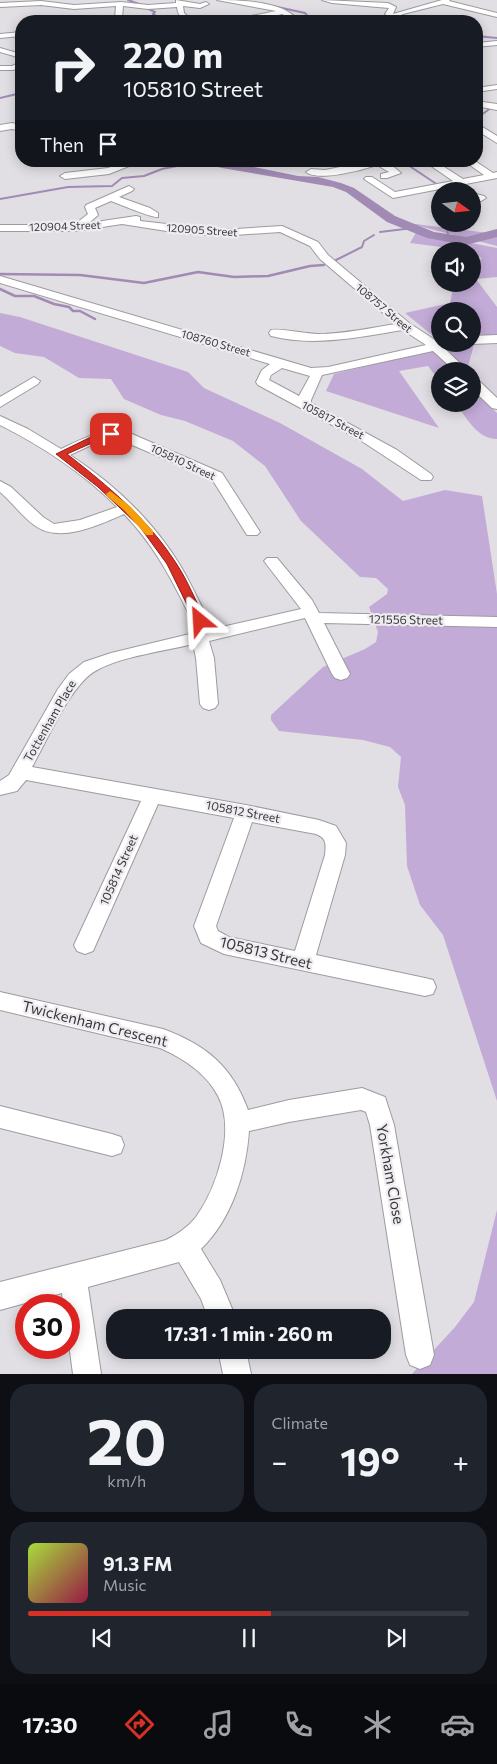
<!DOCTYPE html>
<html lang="en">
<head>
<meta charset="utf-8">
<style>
  body { margin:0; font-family:Commissioner,sans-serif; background:#20242c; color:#f1f3f6; height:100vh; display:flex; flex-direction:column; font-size:19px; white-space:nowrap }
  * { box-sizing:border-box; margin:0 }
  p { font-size:16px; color:#9ea1a6 }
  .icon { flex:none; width:28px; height:28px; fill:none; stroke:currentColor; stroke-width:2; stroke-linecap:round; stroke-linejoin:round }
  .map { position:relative; height:1374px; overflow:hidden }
  .panel { display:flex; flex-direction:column; gap:10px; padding:10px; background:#0d0f14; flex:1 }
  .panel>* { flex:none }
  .top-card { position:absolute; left:15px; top:15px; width:468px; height:152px; border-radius:20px; box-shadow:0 2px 12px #0003; background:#171b24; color:#f1f3f6; overflow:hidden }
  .needle { width:32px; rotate:105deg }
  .buttons { position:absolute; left:431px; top:182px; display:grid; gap:10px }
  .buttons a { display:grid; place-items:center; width:50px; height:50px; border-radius:50%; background:#171b24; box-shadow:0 2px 12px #0003; font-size:25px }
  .speed { position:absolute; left:15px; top:1294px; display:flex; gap:10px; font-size:25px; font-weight:700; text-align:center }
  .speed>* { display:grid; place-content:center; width:65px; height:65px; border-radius:50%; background:#171b24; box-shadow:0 2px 12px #0003; line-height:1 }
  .speed .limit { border:8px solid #d22; background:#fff; color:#111 }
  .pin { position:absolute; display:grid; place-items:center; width:42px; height:42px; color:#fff; margin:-21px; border-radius:10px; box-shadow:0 2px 8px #0006 }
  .me { position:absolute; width:55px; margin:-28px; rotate:333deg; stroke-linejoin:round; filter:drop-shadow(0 0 4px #0008) }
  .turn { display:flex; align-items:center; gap:18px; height:105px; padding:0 25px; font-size:22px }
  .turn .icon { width:65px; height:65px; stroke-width:2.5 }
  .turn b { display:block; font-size:35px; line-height:42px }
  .then { display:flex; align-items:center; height:48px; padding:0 25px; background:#0003; gap:10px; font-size:19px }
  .big { font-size:38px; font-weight:700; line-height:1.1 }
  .panel .card { flex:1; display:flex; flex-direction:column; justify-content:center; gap:8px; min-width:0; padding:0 18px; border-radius:20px; background:#20242c }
  .panel .dial { align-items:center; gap:0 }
  .dial b { font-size:65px; line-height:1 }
  .song { display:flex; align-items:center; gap:15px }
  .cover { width:60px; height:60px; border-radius:8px; background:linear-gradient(135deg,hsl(80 70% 55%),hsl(340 70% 35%)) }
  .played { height:5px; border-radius:2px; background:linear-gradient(90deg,#d93025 55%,#363941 55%) }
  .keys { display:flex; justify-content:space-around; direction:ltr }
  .heat { display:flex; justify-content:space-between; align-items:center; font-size:28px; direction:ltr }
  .panel .tiles { flex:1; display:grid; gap:10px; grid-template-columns:1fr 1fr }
  .card:last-child { grid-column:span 2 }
  .trip { position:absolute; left:106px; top:1309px; width:285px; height:50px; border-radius:20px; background:#171b24; box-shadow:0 2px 12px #0003; font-weight:700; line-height:50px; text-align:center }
  .tabs { display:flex; height:80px; justify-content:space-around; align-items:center; background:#090b0e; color:#9ea1a6 }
  .tabs .icon { width:35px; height:35px }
  .tabs .active { color:#d93025 }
  .tabs b { font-size:22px; color:#f1f3f6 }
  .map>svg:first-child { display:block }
</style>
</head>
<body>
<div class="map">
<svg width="497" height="1374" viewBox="0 0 497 1374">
  <rect width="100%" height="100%" fill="#e1dfe3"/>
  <path fill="#dbd5e0" d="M477,341L497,342V399L473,377L472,371H467Z"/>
  <path fill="#c2abd6" d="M407,223L497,234V246Z
    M417,231C443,240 470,242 497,248V277L476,279L497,307V335L473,336L472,311H440V340H438L405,313L450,303L454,284H472L473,265L482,258L473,254L472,251L410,243Z
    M0,313L20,317L188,372L204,388L280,423L362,469L403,501L445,490L482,496L497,594V1101L443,935L420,905L407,866L405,805L398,787L401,757L390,747L363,740L279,731L271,720V715L323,667L365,649L376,642L378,632L369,607L387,594L388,589L376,578L360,577L301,521L265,466L233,441L185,421L161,415L124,399L111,379L79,378L44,357L15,353L0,346Z
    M475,341L467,371L442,349L462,344H472Z
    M433,350L454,371H440V382L428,366L399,371L439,428L326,391L334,374Z
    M473,389L497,413V439C477,439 467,418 456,404H472Z
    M497,1210V1374H412L455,1327L474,1302Z"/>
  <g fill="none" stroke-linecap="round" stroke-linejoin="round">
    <path stroke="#a18ab4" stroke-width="2" d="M128,0L142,5
      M273,6L305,13L310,19L306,21
      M146,8L155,12L153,14L160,18L156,21
      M476,36L497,38
      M0,98L21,93
      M476,119L492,107
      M402,161L438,185L436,186
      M236,167L234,165L246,161
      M436,188L440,199
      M0,199L68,187L112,186L122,178L144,176L162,169L182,165L217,161
      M447,224L448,238
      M380,232L413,228
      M334,261L362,247L364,241L374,235"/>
    <path stroke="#a18ab4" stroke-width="2.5" d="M0,274L80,275L144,283L198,272L234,277L268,276L310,266L324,265
      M0,289L15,296H34L54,304L69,307L73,311H80L95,319"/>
    <path fill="#a18ab4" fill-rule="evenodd" d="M214,161H225L298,176L318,177L341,183L354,188L395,216L434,232L466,237L497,229V237L466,245L427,238L387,222L346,192L333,187L222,168L218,167Z"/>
    <defs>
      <path id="minor" d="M176,0L200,4L206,2L209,4L200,8L183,6L184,13L193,21C183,21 178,17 177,7L148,9L123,6L122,18L124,21H117L115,18L116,6L74,9L41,5L0,7V3L41,1L74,5L121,2L148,5L176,3Z
        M217,0C238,0 278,1 294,16L291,18L282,14L264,19L234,21L237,19L276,11Z
        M322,0L388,3L396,7L393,14L442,0H450L449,1L497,13V17L443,4L403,14L397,17L399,19L396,21H361L364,19L386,18L388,16L385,14L389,8L332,3Z
        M21,32V36L0,38V34Z
        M497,41V45L476,47V43Z
        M0,48L21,54V58L0,52Z
        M21,62V67L13,70H0V66H12Z
        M497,85V89L476,92V88Z
        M476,101L497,104V110L476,106Z
        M12,123L21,125V131L12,129L0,131V125Z
        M476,123L497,136V143L476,130Z
        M127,161L139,162L109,174L65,179L60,176L65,173L108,168Z
        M305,161L293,165L288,162L289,161Z
        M370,161L389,163L401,173L387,178H381V174L389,172L377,165C362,170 319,182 306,172L311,169L325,170Z
        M424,161H435L463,179L484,175L464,161H475L493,173L497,172V178L393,198L364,179L366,177H372L395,192L453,181Z
        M129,186L134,189L132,191L119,197L150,208L158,213V217C152,218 119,204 111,201L95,208L98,215L89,223L136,216L140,217V221L220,230L282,226L318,242L328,255L409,323L438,342H440V344H453L451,347L444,348L468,371H455L433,351L322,375L311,400V403L397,450L431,474L433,477L431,480H421L360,440L258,385L256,382L262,370L270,364L0,283V276L311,368L328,367L426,345L403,330C359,337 315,347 271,336L269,333L271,330C281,328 305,334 318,334C344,334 370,328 396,324L320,259L310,246L280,232L220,236L173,232L122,224L76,231H0V225H74L88,214L85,207L86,205ZM282,368L310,376L299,396L269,380L271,375Z
        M472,193L484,196L486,198L481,201L472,199Z
        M497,335V343L472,344V336Z
        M34,377L40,381L38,384L0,407V397Z
        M472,377L476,378L497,398V409L492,408L472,389Z
        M0,416L28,429L61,449C85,437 105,427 132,434L222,473L260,532L257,535H247L212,479L118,439L98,442L70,455C113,483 153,521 180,565C192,585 202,608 213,629L301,609L264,561L267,558H277L312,600L319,613L497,617V627L324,623L350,674L347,678L341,680L335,678L332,674L305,618L209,641L214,658L218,704L215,708L209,710L203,708L200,704L196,658L193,644C165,651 123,656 97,670C71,683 47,741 32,767L246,805L319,820L336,826L346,843L345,855L316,955L425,978L433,980L436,987L433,994L425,996L224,954L201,943L194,926L234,818L158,804L93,951L85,954L77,951L74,945L141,801L26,780L17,791L0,795V781L9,775L58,689L69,674L84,662L111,653L198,632C176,589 159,550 124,514C101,524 62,543 37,527C23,518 13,503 0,492V481L11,487L43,517L54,524L80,520L117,507C83,473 42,446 0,425ZM252,822L316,834C327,838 326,845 325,855L295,951L229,937L218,931L216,926Z
        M0,992L163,1029C206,1045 232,1066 248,1110L289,1100L362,1088L385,1097L394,1125L434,1355L430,1365L420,1369L410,1365L406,1355L370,1125L366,1112L361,1110L289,1122L249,1131C246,1173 232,1219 201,1249L220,1280L236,1318H208L201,1299L179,1262L88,1287L101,1374H73L69,1344V1305H63L62,1293L0,1310V1282L166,1240C178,1234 188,1227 196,1217C217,1188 236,1130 218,1096C207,1074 183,1058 160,1048L0,1010Z
        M0,1106L112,1134L121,1137L124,1145L121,1153L112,1156L0,1128Z
        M218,1350H246L251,1374H223Z"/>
    </defs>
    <use href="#minor" stroke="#9d9b9f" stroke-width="2"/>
    <use href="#minor" fill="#fff" fill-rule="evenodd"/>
  </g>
  <path fill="#d93025" stroke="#8d1f18" d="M111,431L114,432V435L101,439L67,454C108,486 147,518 176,563C188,581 196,602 206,621L204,623H197L195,621L167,564L140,527L98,487L56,454L95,435Z"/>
  <path fill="#f59e0b" d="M110,491L130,506L153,531V535H146L124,510L107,496L106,494Z"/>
  <g text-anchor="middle" stroke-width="4.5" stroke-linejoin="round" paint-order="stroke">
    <g font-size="11" fill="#39383a" stroke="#efecf1">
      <text transform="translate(65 226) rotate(-2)" y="4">120904 Street</text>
      <text transform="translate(202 230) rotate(4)" y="4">120905 Street</text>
      <text transform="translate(384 308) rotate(40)" y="4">108757 Street</text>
      <text transform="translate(216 343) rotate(16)" y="4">108760 Street</text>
      <text transform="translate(333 420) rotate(28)" y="4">105817 Street</text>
      <text transform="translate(183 462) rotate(25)" y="4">105810 Street</text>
    </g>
    <g font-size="12" fill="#39383a" stroke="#efecf1">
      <text transform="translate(406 620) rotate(1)" y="4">121556 Street</text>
      <text transform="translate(50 721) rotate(-60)" y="4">Tottenham Place</text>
      <text transform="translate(243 812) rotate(11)" y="4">105812 Street</text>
      <text transform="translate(119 870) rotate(-66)" y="4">105814 Street</text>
    </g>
    <g font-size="15" fill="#39383a" stroke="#efecf1">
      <text transform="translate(266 953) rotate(14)" y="5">105813 Street</text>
      <text transform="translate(95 1024) rotate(14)" y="5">Twickenham Crescent</text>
      <text transform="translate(390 1174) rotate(80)" y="5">Yorkham Close</text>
    </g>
  </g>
</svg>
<div class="buttons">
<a><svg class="needle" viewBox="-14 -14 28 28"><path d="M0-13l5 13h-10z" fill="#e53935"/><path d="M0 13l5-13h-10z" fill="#9ea1a6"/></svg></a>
<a><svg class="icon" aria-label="sound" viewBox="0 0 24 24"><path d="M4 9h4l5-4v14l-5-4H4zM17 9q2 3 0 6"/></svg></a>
<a><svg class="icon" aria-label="search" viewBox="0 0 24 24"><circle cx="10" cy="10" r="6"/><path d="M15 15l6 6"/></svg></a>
<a><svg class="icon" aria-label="layers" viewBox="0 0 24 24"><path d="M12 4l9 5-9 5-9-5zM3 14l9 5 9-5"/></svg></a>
</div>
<div class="speed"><div class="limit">30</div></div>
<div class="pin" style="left:111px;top:434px;background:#d93025"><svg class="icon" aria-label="arrive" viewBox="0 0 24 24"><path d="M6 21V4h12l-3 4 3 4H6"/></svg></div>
<svg class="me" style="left:200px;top:621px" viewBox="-20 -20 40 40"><path d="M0-17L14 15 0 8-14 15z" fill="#d93025" stroke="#fff" stroke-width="4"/></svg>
<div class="trip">17:31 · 1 min · 260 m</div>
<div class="top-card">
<div class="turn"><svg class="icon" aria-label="right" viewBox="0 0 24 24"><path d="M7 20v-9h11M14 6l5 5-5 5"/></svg><div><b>220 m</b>105810 Street</div></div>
<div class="then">Then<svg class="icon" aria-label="arrive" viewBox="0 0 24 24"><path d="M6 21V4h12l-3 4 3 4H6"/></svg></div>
</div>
</div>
<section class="panel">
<div class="tiles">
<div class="card dial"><b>20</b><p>km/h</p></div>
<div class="card"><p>Climate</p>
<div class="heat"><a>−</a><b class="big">19°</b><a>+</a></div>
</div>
<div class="card">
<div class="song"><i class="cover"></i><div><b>91.3 FM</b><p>Music</p></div></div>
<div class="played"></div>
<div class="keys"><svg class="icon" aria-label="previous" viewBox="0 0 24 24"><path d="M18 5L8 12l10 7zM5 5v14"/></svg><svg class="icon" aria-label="pause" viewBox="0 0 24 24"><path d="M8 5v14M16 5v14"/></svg><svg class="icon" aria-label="next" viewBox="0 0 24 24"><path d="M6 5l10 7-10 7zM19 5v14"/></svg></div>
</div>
</div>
</section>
<nav class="tabs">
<b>17:30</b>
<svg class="icon active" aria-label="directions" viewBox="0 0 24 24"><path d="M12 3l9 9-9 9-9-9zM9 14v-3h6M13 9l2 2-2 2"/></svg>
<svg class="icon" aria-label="music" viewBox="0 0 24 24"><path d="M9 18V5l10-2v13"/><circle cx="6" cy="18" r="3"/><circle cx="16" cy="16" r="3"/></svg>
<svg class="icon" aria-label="phone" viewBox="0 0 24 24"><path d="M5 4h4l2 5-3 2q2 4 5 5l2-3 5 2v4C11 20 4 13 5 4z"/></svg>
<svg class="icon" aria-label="climate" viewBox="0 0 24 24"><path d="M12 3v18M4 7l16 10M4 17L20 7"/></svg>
<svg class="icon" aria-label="car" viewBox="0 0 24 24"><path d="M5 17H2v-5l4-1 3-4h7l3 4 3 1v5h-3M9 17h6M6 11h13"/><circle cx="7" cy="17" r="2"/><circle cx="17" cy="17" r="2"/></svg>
</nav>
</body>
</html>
